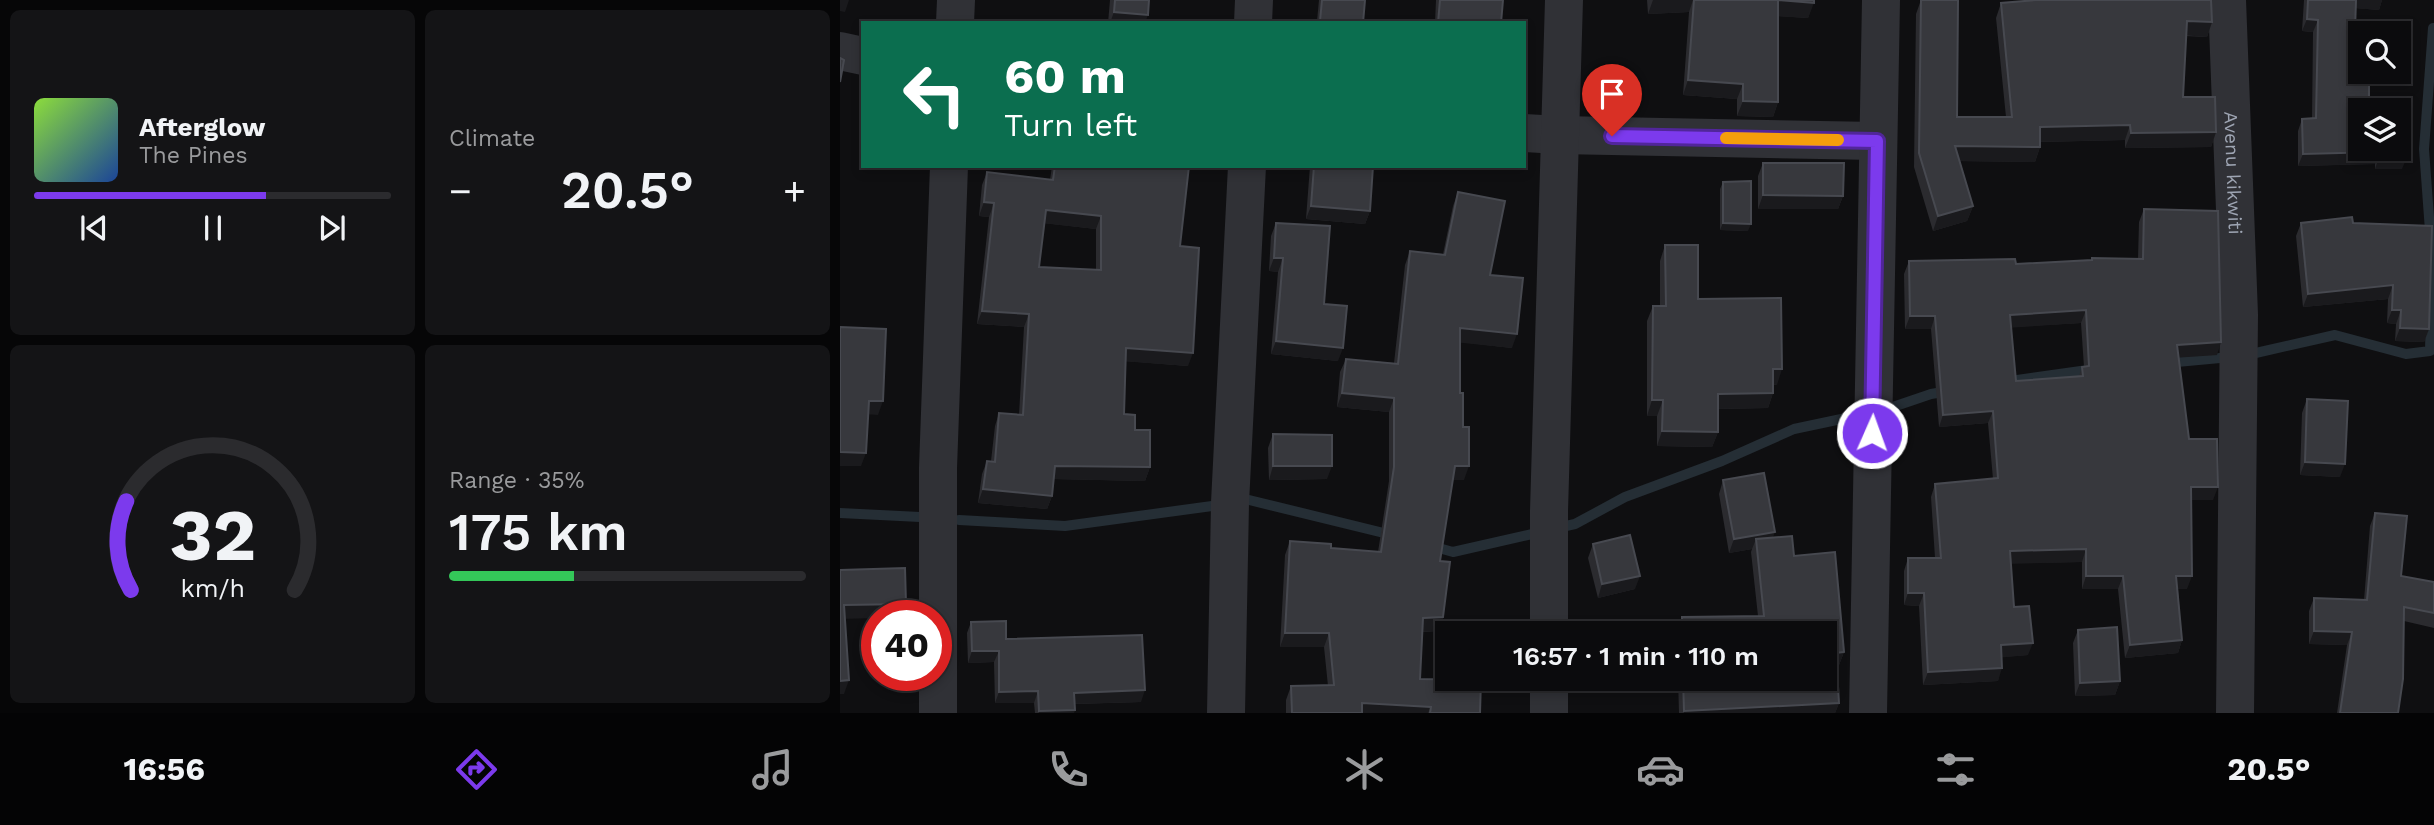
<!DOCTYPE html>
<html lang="en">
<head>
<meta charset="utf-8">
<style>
  body { margin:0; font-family:"Work Sans",sans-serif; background:#141416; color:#f1f3f6; height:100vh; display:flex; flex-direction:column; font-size:26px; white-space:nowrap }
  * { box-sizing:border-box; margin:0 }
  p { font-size:23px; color:#9a9b9d }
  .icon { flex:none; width:38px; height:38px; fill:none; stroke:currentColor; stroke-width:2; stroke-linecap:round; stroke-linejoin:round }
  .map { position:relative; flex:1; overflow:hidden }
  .side { display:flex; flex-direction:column; gap:10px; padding:10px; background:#060607; width:840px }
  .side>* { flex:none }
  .guide { position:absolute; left:21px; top:21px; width:665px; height:147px; border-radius:0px; box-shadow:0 4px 10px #0003,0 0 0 2px #2b2b2e; background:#0b6e4f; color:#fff; overflow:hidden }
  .buttons { position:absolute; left:1508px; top:21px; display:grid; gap:14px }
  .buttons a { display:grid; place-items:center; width:63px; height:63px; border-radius:0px; background:#0b0b0d; box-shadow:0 4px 10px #0003,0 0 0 2px #2b2b2e; font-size:35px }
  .speed { position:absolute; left:21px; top:600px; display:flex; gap:14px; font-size:35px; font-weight:700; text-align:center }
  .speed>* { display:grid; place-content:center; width:91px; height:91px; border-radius:50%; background:#0b0b0d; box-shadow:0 4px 10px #0003,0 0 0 2px #2b2b2e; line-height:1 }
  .speed .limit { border:10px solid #d22; background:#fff; color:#111 }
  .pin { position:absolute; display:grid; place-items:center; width:60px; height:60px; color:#fff; margin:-72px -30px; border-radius:50% 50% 50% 0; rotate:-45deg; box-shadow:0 0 7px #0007 }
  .pin .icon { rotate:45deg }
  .me { position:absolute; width:77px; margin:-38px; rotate:2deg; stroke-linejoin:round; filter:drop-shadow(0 0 5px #0008) }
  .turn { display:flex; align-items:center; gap:24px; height:147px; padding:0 28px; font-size:32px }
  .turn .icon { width:91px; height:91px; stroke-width:2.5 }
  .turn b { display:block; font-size:49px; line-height:60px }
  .big { font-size:52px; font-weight:600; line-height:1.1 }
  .side .widget { flex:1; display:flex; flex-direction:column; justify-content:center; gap:10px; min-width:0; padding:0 24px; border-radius:10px; background:#141416 }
  .side .dial { align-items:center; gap:0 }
  .dial svg { height:182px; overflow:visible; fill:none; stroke:#2b2b2e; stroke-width:7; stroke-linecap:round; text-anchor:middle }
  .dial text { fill:#f1f3f6; stroke:none }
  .song { display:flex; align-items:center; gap:21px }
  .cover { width:84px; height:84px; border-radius:10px; background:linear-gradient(135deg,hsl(90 70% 55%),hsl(220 70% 35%)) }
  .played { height:7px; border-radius:4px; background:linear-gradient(90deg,#7c3aed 65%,#2b2b2e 65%) }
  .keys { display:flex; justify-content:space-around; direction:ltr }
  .heat { display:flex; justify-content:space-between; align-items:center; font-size:38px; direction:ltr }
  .charge { height:10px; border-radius:5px; background:linear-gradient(90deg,#34c759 35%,#2b2b2e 0) }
  .side .tiles { flex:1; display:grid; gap:10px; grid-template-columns:repeat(2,1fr) }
  .trip { position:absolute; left:595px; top:621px; width:402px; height:70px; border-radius:0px; background:#0b0b0d; box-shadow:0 4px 10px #0003,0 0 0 2px #2b2b2e; font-weight:600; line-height:70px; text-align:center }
  .dock { display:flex; height:112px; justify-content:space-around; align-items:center; background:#040405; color:#9a9b9d }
  .dock .icon { width:49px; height:49px }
  .dock .current { color:#7c3aed }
  .dock b { font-size:32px; color:#f1f3f6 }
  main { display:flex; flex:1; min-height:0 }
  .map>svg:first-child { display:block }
</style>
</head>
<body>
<main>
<section class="side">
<div class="tiles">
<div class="widget">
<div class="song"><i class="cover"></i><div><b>Afterglow</b><p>The Pines</p></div></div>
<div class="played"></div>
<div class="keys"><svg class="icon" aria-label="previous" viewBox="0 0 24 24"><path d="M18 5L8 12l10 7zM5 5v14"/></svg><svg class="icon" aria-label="pause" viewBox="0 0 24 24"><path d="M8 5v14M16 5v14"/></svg><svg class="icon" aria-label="next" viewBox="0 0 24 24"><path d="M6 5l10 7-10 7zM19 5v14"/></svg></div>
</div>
<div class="widget"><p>Climate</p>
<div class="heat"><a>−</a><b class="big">20.5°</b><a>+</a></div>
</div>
<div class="widget dial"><svg viewBox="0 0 100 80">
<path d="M14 69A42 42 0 1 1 86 69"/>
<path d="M14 69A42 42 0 0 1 12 30" stroke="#7c3aed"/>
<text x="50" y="56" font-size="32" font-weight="700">32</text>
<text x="50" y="72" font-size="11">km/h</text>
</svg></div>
<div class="widget"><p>Range · 35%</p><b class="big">175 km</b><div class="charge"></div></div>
</div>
</section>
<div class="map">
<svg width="1594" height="713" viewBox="0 0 1594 713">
  <rect width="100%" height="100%" fill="#0f0f11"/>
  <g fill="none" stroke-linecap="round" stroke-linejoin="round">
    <path stroke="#252e35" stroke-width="10" d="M1407,355L1495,335L1566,354L1590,351L1592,258L1584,149L1593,28
      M1326,363L1391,357
      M1163,382L1255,369
      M1041,411L1091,394L1109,391
      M405,499L552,535
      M0,513L80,517
      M119,520L225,526L372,506
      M717,528L735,524L785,497L882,461L954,429L1025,414
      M588,545L613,552L701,532"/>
    <g stroke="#303136" stroke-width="38">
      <path id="s1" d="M1387,0L1399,315L1395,713"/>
      <path d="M115,23L116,0"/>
      <path d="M413,23L414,0"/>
      <path d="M0,51L23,56"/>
      <path d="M684,133L719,135L1037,141"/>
      <path d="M709,634V511L724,0"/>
      <path d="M98,713V468L109,166"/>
      <path d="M386,713L390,503L407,166"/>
      <path d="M709,713V679"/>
      <path d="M1028,713L1041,0"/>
    </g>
  </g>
  <path fill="#2b2b2f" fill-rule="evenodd" d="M270,0H309L305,23H268Z
    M479,0H525L523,23H467L468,20L477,21Z
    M596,0H663L661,23H595Z
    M807,0H974L968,18L938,16V102L933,117L897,116V99L843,95L849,12L808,14Z
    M1081,0L1117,117H1166L1156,18L1161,3L1372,22L1367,37L1346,36L1343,97L1376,132L1371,147L1285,148V140L1200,142V147L1195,162L1120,161L1133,206L1127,221L1093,231L1074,167L1076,14Z
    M1464,0H1542L1539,10L1516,8L1514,61L1529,103L1562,169H1535V164L1458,166V131L1462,119L1472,118L1473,32L1462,31Z
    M923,163L1003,196L998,209H918V176Z
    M212,166H349L340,246L348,366L285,361L284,414L295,430L310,467L305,481L214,479L212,496L207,509L138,503L142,474L147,461H151L155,426L159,413L179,415L184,327L137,324L149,217L139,216L142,185L147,172L210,180ZM204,223L256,229V270L199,267Z
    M470,166H533L530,211L525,224L466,219Z
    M883,182L908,231L880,230V189Z
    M618,192L650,275L672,348L620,342V393L623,427L624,480H613L600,561L603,617L598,631L583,632L580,679L640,713H446V700L451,686H488L484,647H440L445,555L450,541L491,548L538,552L549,481V412L497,407L500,372L506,359L554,363L565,265L570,251L603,254L613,206Z
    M1304,209L1377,355L1339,357L1349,439L1373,500H1351L1347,589H1338L1342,640L1338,653L1285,658L1278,589H1242V562L1171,563L1174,607L1188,655L1162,657L1158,681L1083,685L1079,606L1064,605V571L1068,558H1095L1091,497L1095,484L1153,479L1148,423L1099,427L1091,329H1065L1064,274L1069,261L1176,264L1298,259L1299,222ZM1241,323L1244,367H1242L1239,376L1176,381L1171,327Z
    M436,223L498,361L431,354L438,272L429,271L431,236Z
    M1461,223H1513L1589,329L1584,342L1555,341L1556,324L1547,323L1548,299L1463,307L1456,236Z
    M825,245L858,299L937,385H933V393L928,408L878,409V432L872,447L817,446V416H807V321L813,306H820V261Z
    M1467,399L1500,477L1460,475L1462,413Z
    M433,434L487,479L429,480L428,448Z
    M883,480L933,537L954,556L1004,652L999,665H997L999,703L995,713H839L838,679H985V634H837V630L842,617L918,616L911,552L912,549L889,553L879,494Z
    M1535,513L1561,576L1594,582V628L1564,621L1558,713H1497L1507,645L1469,644V611L1474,598L1524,600L1530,526Z
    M753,544L795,589L758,598L748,558Z
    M131,622L166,639L301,702L235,704L234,713H195L194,703H155L154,662L128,663L127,633Z
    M1238,630L1280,681L1275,695L1235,696L1233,643Z"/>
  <path fill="#1a1a1d" d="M0,0H9L5,12L0,11Z
    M813,0H853L849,12L808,14Z
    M938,0L974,3L968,18L933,16Z
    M1515,0H1542L1539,10L1512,8Z
    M274,12L308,15L305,23H270Z
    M1467,19L1478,20L1473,32L1462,31Z
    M1347,21L1372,22L1367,37L1342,35Z
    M848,80L903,84L897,99L843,95Z
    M903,101L938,102L933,117L897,116Z
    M1290,125L1285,140L1195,142L1200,127Z
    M1376,132L1371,147L1285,148L1291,133Z
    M1115,146L1200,147L1195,162L1110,161Z
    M1539,152L1535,164L1458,166L1463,154Z
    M1539,157H1567L1562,169H1535Z
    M923,195L1003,196L998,209H918Z
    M144,202L154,203L149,217L139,216Z
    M471,206L530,211L525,224L466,219Z
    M1133,206L1127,221L1093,231L1098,216Z
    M206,210L261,216L256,229L201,223Z
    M883,223L911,224L908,231L880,230Z
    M434,258H443L438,272L429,271Z
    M1553,285L1548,299L1463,307L1468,294Z
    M1246,310L1241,323L1166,328L1170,315Z
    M1552,310H1561L1556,324L1547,323Z
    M142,311L189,314L184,327L137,324Z
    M1070,316H1095L1091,329H1065Z
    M620,328L677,334L672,348L614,342Z
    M1560,328L1589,329L1584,342L1555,341Z
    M436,341L503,348L498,361L431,354Z
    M1381,342L1377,355L1333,358L1337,345Z
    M286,348L353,353L348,366L281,361Z
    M933,369H942L937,385L927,384Z
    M502,393L554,398L549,412L497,407Z
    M933,393L928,408L872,409L878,394Z
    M812,400H823L817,416H807Z
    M29,401H43L38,415L24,414Z
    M1153,411L1148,423L1099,427L1103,415Z
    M822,431L878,432L872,447L817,446Z
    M0,452L26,453L21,466H0Z
    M1465,462L1505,464L1500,477L1460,475Z
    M215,466L310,467L305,481L211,479Z
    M433,466H492L487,479L429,480Z
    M615,466H629L624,480H610Z
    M1351,487H1378L1373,500H1346Z
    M143,489L212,496L207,509L138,503Z
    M935,532L930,545L916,539L912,549L889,553L894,539Z
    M1246,549L1242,562L1166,564L1170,551Z
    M800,576L795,589L758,598L762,584Z
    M1246,576H1283L1278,589H1242Z
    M1336,576H1352L1347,589H1332Z
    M1068,593H1084L1079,606L1064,605Z
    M66,604L61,616H37V618L0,619L4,605Z
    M603,617L598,631L578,632L583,618Z
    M1474,631L1512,632L1507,645L1469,644Z
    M445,633H489L484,647H440Z
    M1342,640L1338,653L1285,658L1290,645Z
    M1193,643L1188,655L1156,658L1161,645Z
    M132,651H159L154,662L128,663Z
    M1004,652L999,665L992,666L996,653Z
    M1162,668L1158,681L1083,685L1088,672Z
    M9,680L4,694H0V681Z
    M1280,681L1275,695L1235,696L1240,683Z
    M305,690L301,702L230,704L234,693Z
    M198,691L194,703H155L159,692Z
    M522,703L591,707L588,713H518Z
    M999,703L995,713H844V711Z
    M235,710L234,713H199V711Z"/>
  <path fill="#37383d" stroke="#474950" stroke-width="2" fill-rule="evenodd" d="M275,0H309L308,15L274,12Z
    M482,0H525L523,23H468V20L480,21Z
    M600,0H663L661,23H598Z
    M854,0H974V3L938,0V102L903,101V84L848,80Z
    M1081,0H1118L1117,117H1172L1161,3L1196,0H1371L1372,22L1347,21L1343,97H1375L1376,132L1291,133L1290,125L1200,127V147L1115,146L1133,206L1098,216L1079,153Z
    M1468,0H1516L1514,61H1521V72H1529V103L1566,102L1567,157H1539V152L1463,154L1462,119L1476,118L1478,20L1467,19ZM1521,110H1559V149H1521Z
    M0,58L4,60L0,82Z
    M923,163H1004L1003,196L923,195Z
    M215,166H349L340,246L359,248L353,353L286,348L284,414L295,415V430H310V467L215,466L212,496L143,489L147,461L155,462L159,413L183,415L189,314L142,311L154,203L144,202L147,172L213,180ZM206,210L261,216V270L199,267Z
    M474,166H533L530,211L471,206Z
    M911,181V224L883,223V182Z
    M618,192L665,201L650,275L683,278L677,334L620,328V393H623V427H629V466H615L600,561L610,562L603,617L583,618L580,679L641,680L640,713H590L591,707L522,703V713H452L451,686L494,685L489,633H445L450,541L491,544V548L541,552L554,467V398L502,393L506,359L558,364L570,251L605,255Z
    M1304,209L1378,211L1381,342L1337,345L1349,439H1377L1378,487H1351L1352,576H1336L1342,640L1290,645L1283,576H1246V549L1170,551L1174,607L1189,606L1193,643L1161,645L1162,668L1088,672L1084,593H1068V558H1101L1095,484L1158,478L1153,411L1103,415L1095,316H1070L1069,261L1175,259L1176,264L1252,260V258L1303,259ZM1246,310L1249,366L1242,367L1243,376L1176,381L1170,315Z
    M1512,217L1513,223L1592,226L1589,329L1560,328L1561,310H1552L1553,285L1468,294L1461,223Z
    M436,223L490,226L484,304L507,306L503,348L436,341L443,258H434Z
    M825,245H858V299L941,298L942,369H933V393L878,394V432L822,431L823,400H812L813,306H826Z
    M0,327L46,329L43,401H29L26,453L0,452Z
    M1467,399L1508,401L1505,464L1465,462Z
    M433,434L492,435V466H433Z
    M924,473L935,532L894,539L883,480Z
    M1535,513L1567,516L1561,576L1594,582V613L1564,607L1563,679L1558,713H1500L1512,632L1474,631V598L1527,600Z
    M790,535L800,576L762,584L753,544Z
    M952,536L954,556L995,552L1004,652L996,653L999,703L844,711L843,679H985V634H842V617L924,616L916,539Z
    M65,568L66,604L4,605L9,680L0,681V570Z
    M166,621V639L302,635L305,690L234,693L235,710L199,711L198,691L159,692V651H132L131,622Z
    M1277,627L1280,681L1240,683L1238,630Z"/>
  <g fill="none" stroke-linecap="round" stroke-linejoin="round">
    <defs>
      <path id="route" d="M772,136L1037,141L1032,433"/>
    </defs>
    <use href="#route" stroke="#51269a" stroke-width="18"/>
    <use href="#route" stroke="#7c3aed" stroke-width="12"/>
    <path stroke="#f59e0b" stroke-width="12" d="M886,138L998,140"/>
  </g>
  <g text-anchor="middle" stroke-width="7" stroke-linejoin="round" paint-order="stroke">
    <g font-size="19" fill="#9ea5b3" stroke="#0a0a0b">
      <text dy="7" stroke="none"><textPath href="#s1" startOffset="173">Avenu kikwiti</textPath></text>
    </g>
  </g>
</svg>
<div class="buttons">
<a><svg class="icon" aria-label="search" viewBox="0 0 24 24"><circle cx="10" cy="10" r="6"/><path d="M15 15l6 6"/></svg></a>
<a><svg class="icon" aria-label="layers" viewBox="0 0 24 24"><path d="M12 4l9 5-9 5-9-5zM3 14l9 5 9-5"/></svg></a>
</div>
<div class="speed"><div class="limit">40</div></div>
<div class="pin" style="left:772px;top:136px;background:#d93025"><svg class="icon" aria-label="arrive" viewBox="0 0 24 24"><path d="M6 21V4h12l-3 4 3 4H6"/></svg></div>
<svg class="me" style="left:1032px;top:433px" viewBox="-20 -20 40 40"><circle r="17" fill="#7c3aed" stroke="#fff" stroke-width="3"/><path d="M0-11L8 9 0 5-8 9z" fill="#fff"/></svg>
<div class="trip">16:57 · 1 min · 110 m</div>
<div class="guide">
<div class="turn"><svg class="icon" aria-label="left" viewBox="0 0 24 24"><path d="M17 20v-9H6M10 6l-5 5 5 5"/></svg><div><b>60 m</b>Turn left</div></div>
</div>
</div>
</main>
<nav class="dock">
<b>16:56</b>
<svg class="icon current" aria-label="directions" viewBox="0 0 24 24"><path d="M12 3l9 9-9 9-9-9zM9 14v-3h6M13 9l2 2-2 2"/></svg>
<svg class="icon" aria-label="music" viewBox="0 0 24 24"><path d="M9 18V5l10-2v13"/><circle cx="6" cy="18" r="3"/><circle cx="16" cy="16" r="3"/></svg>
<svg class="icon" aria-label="phone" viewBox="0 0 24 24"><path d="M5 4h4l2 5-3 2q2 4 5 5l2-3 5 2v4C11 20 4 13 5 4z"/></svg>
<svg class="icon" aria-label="climate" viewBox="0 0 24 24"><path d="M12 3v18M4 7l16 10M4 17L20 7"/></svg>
<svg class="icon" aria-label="car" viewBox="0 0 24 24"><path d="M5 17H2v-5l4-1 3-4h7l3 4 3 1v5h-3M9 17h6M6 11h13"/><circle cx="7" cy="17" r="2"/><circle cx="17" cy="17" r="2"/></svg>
<svg class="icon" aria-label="filters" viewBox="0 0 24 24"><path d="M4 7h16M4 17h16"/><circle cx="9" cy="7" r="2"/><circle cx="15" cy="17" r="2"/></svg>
<b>20.5°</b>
</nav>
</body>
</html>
